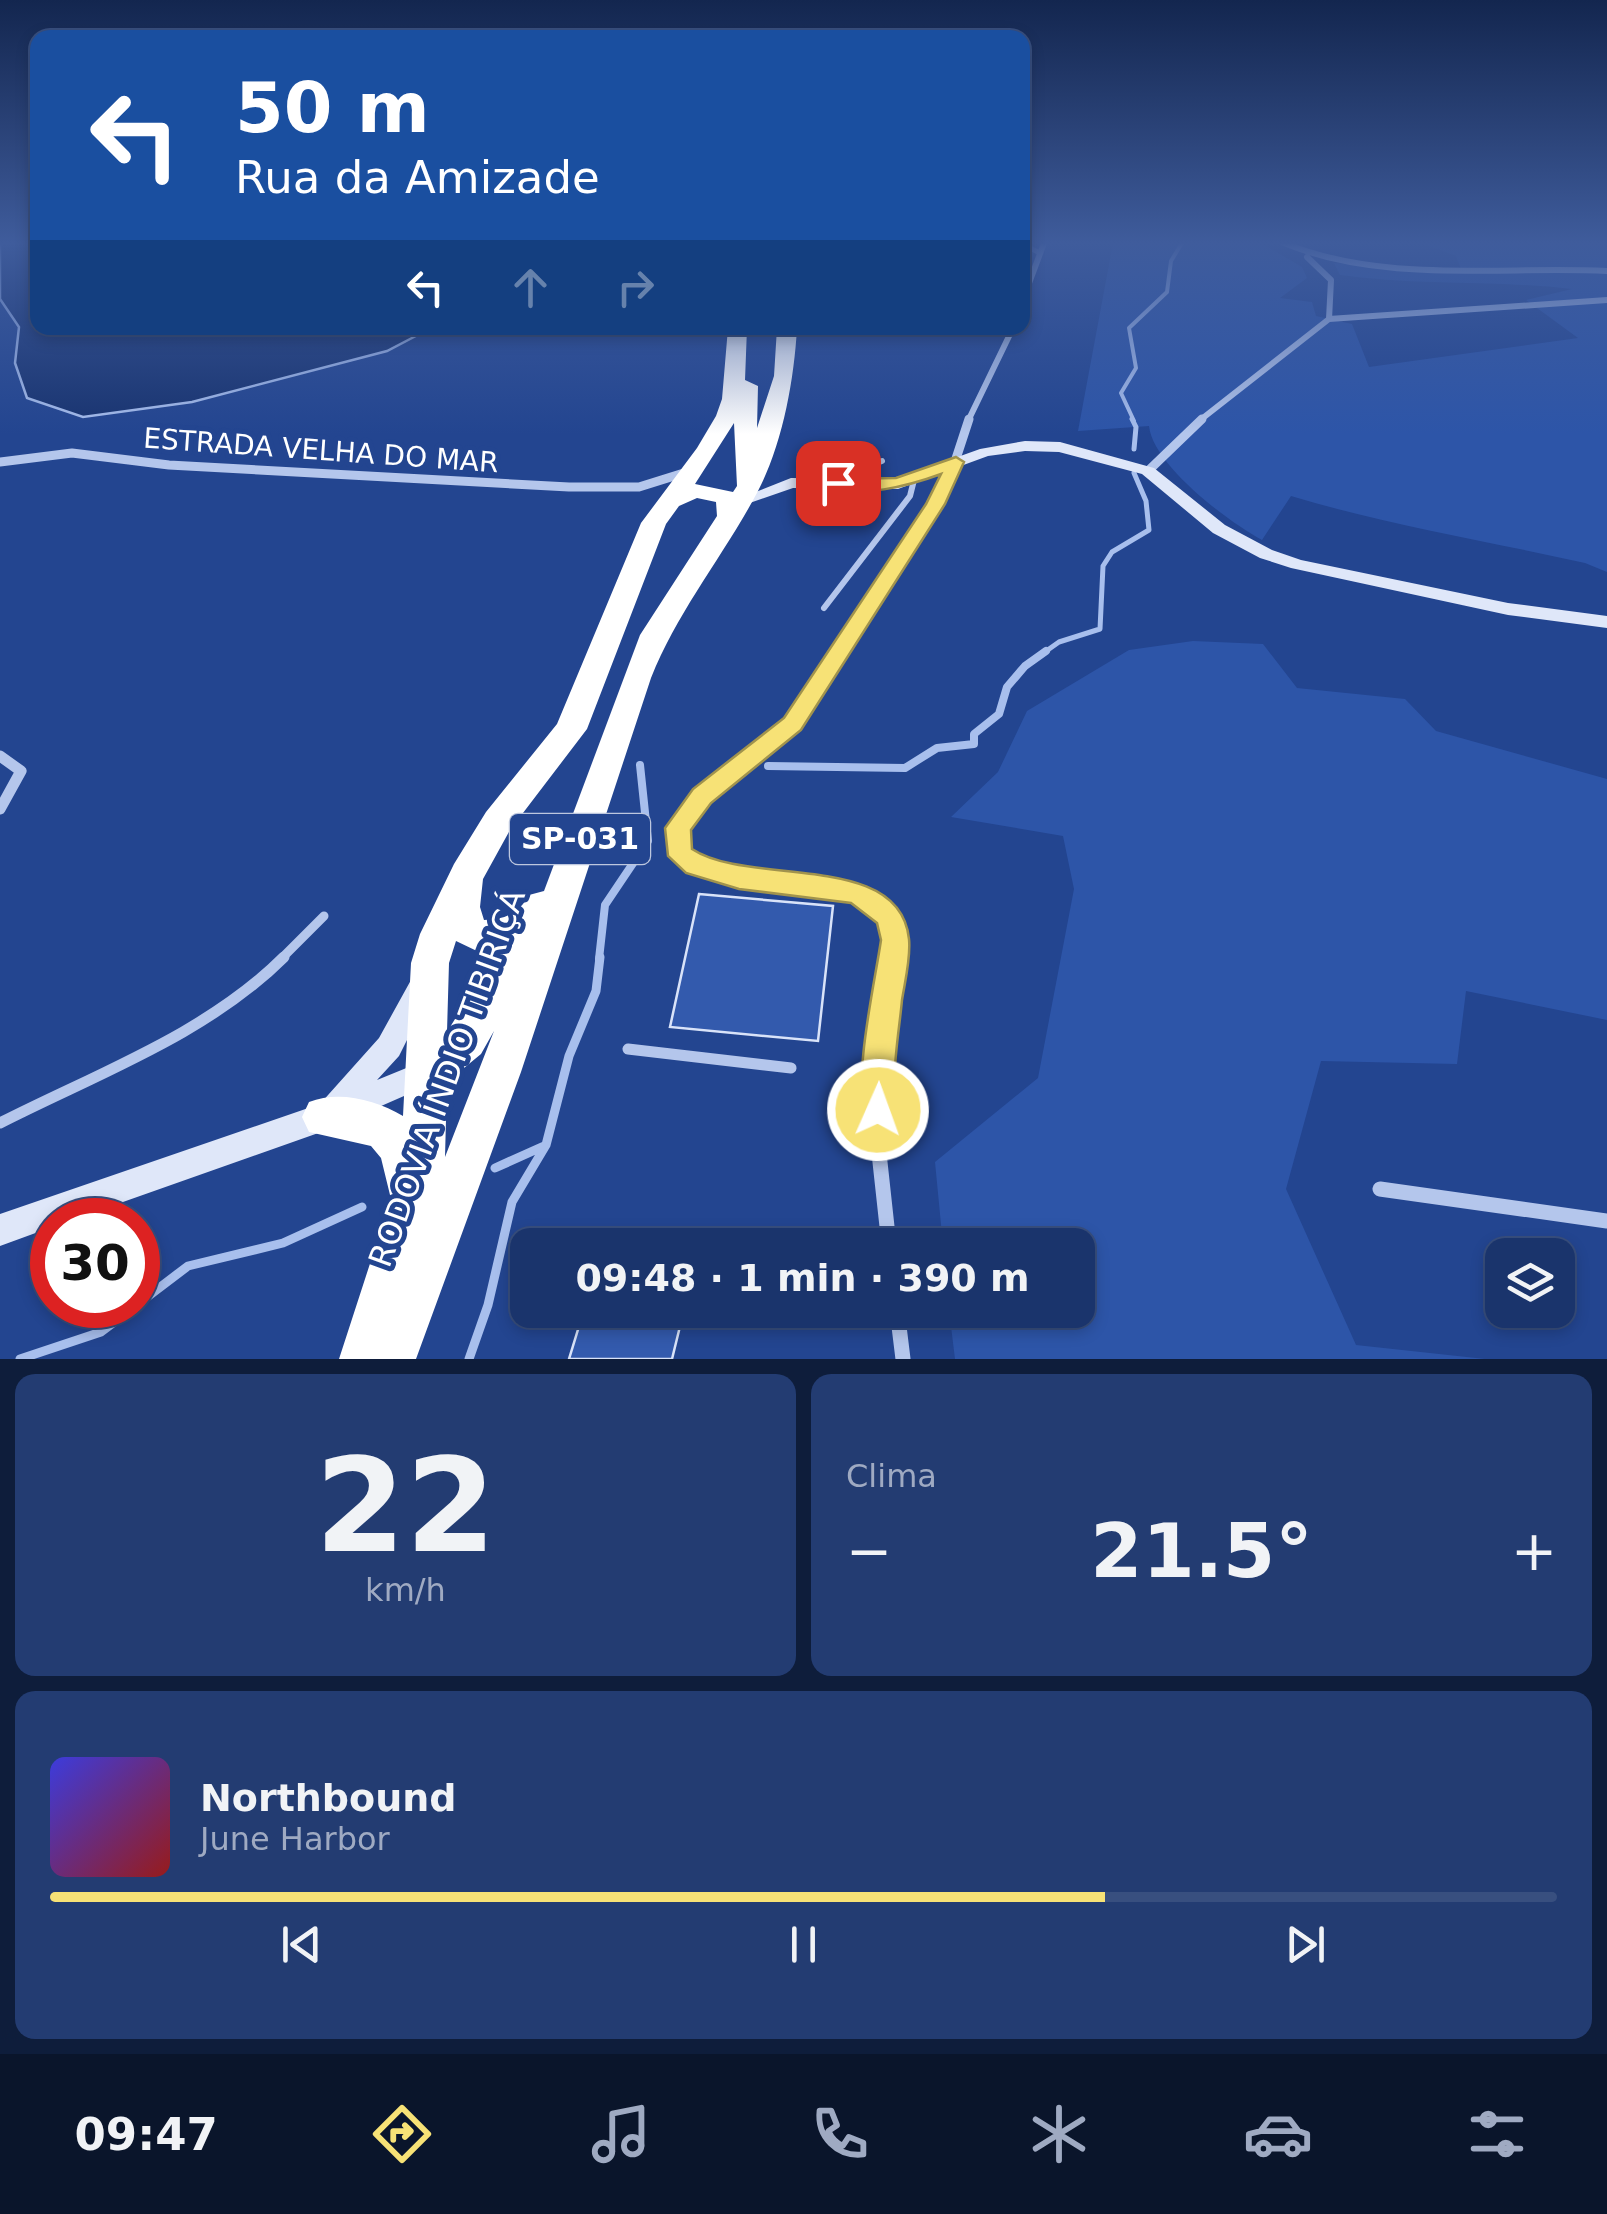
<!DOCTYPE html>
<html lang="pt">
<head>
<meta charset="utf-8">
<style>
  body { margin:0; font-family:"DejaVu Sans",sans-serif; background:#233c72; color:#f1f3f6; height:100vh; display:flex; flex-direction:column; font-size:38px; white-space:nowrap }
  * { box-sizing:border-box; margin:0 }
  p { font-size:32px; color:#9faac2 }
  .icon { flex:none; width:55px; height:55px; fill:none; stroke:currentColor; stroke-width:2; stroke-linecap:round; stroke-linejoin:round }
  .map { position:relative; height:1359px; overflow:hidden }
  .drawer { display:flex; flex-direction:column; gap:15px; padding:15px; background:#0e1d3b; flex:1 }
  .drawer>* { flex:none }
  .banner { position:absolute; left:30px; top:30px; width:1000px; height:305px; border-radius:20px; box-shadow:0 5px 15px #0003,0 0 0 2px #384f7f; background:#1a4fa0; color:#fff; overflow:hidden }
  .fabs { position:absolute; left:1485px; top:1238px; display:grid; gap:20px }
  .fabs a { display:grid; place-items:center; width:90px; height:90px; border-radius:20px; background:#1a346c; box-shadow:0 5px 15px #0003,0 0 0 2px #384f7f; font-size:50px }
  .speed { position:absolute; left:30px; top:1198px; display:flex; gap:20px; font-size:50px; font-weight:700; text-align:center }
  .speed>* { display:grid; place-content:center; width:130px; height:130px; border-radius:50%; background:#1a346c; box-shadow:0 5px 15px #0003,0 0 0 2px #384f7f; line-height:1 }
  .speed .limit { border:15px solid #d22; background:#fff; color:#111 }
  .pin { position:absolute; display:grid; place-items:center; width:85px; height:85px; color:#fff; margin:-42px; border-radius:20px; box-shadow:0 5px 15px #0006 }
  .me { position:absolute; width:110px; margin:-55px; rotate:2deg; stroke-linejoin:round; filter:drop-shadow(0 0 8px #0008) }
  .turn { display:flex; align-items:center; gap:35px; height:210px; padding:0 40px; font-size:45px }
  .turn .icon { width:130px; height:130px; stroke-width:2.5 }
  .turn b { display:block; font-size:70px; line-height:85px }
  .lanes { display:flex; align-items:center; height:95px; padding:0 40px; background:#0003; justify-content:center; gap:50px; direction:ltr }
  .lanes .off { opacity:.35 }
  .big { font-size:75px; font-weight:700; line-height:1.1 }
  .drawer .card { flex:1; display:flex; flex-direction:column; justify-content:center; gap:15px; min-width:0; padding:0 35px; border-radius:20px; background:#233c72 }
  .drawer .dial { align-items:center; gap:0 }
  .dial b { font-size:130px; line-height:1 }
  .song { display:flex; align-items:center; gap:30px }
  .cover { width:120px; height:120px; border-radius:15px; background:linear-gradient(135deg,hsl(240 70% 55%),hsl(0 70% 35%)) }
  .played { height:10px; border-radius:5px; background:linear-gradient(90deg,#f7e276 70%,#384f7f 70%) }
  .keys { display:flex; justify-content:space-around; direction:ltr }
  .heat { display:flex; justify-content:space-between; align-items:center; font-size:55px; direction:ltr }
  .drawer .tiles { flex:1; display:grid; gap:15px; grid-template-columns:1fr 1fr }
  .card:last-child { grid-column:span 2 }
  .trip { position:absolute; left:510px; top:1228px; width:585px; height:100px; border-radius:20px; background:#1a346c; box-shadow:0 5px 15px #0003,0 0 0 2px #384f7f; font-weight:700; line-height:100px; text-align:center }
  .tabs { display:flex; height:160px; justify-content:space-around; align-items:center; background:#0a152b; color:#9faac2 }
  .tabs .icon { width:70px; height:70px }
  .tabs .on { color:#f7e276 }
  .tabs b { font-size:45px; color:#f1f3f6 }
  .map>svg:first-child { display:block }
</style>
</head>
<body>
<div class="map">
<svg width="1607" height="1359" viewBox="0 0 1607 1359">
  <rect width="100%" height="100%" fill="#234590"/>
  <path fill="#2d55a8" d="M1113,243H1261L1302,267L1307,278L1280,298L1312,302L1316,316L1352,324L1369,367L1578,338L1526,300L1572,289C1495,280 1417,286 1340,275L1334,263L1461,269L1456,256L1421,243H1607V572L1585,563C1487,541 1387,525 1291,496L1262,540C1227,521 1153,465 1149,426L1078,431Z
    M1193,641L1263,644L1297,688L1405,699L1436,731L1607,779V1020L1466,991L1457,1064L1321,1061L1286,1189L1356,1345L1485,1359H955L949,1310H1078V1245H943L935,1162L1038,1078L1074,889L1063,836L951,817L998,772L1027,711L1129,650Z"/>
  <path fill="#18336f" stroke="#a8bfed" stroke-width="2.5" d="M0,243H37L38,328H431L387,351L192,402L83,417L27,398L15,363L19,327L0,299Z"/>
  <g fill="none" stroke-linecap="round" stroke-linejoin="round">
    <path stroke="#a8bfed" stroke-width="4" d="M1134,421L1121,393L1136,368L1129,328L1167,292L1171,261L1182,243"/>
    <path stroke="#a8bfed" stroke-width="5" d="M1132,419L1136,427L1134,449
      M1042,654L1059,642L1100,629L1103,566L1112,552L1149,530L1146,501L1134,473"/>
    <path stroke="#a8bfed" stroke-width="8" d="M768,766L905,768L937,748L974,744V734L999,714L1007,687L1025,666L1046,651
      M599,959L605,905L648,841L640,765"/>
    <path stroke="#a8bfed" stroke-width="9" d="M495,1168L544,1146
      M138,1304L188,1266L283,1243L362,1207
      M20,1359L101,1332L137,1305
      M469,1359L488,1305L512,1202L546,1145L569,1056L596,991L600,957"/>
  </g>
  <path fill="#335aad" stroke="#d9e3f9" stroke-width="2.5" d="M812,447L860,451L856,469L807,465Z
    M699,894L833,906L818,1041L670,1027Z
    M584,1310H684L672,1359H569Z"/>
  <g fill="none" stroke-linecap="round" stroke-linejoin="round">
    <path stroke="#b4c6ec" stroke-width="5" d="M1022,244L1040,253"/>
    <path stroke="#b4c6ec" stroke-width="6" d="M863,485L871,465L882,461
      M824,608L910,496L914,480"/>
    <path stroke="#b4c6ec" stroke-width="9" d="M281,959L324,916"/>
    <path stroke="#b4c6ec" stroke-width="11" d="M628,1049L791,1068
      M0,1123C96,1074 207,1034 284,957"/>
    <path stroke="#b4c6ec" stroke-width="6" d="M1284,243C1383,284 1502,266 1607,271
      M1307,257L1331,280L1329,319
      M1022,302L1044,243
      M968,421L1013,328
      M1199,421L1329,319L1607,300"/>
    <path stroke="#b4c6ec" stroke-width="9" d="M0,462L72,453L169,465L569,487H639L687,472
      M1148,471L1202,419
      M839,654L936,505L949,480L969,419"/>
    <path stroke="#b4c6ec" stroke-width="11" d="M840,651L793,724L702,796L678,828L681,856C702,867 723,875 747,878C806,885 900,872 895,959
      M0,756L21,771L0,809"/>
    <path stroke="#b4c6ec" stroke-width="15" d="M1380,1189L1607,1221
      M889,1245L879,1153L877,1084L895,957
      M897,1310L903,1359"/>
    <path fill="#dfe7f9" fill-rule="evenodd" d="M1025,441L1060,442L1154,468L1225,525L1272,550L1301,560L1508,603L1607,616V628L1508,615L1291,568L1260,558L1213,533L1142,474L1059,452L1025,451L988,456L898,489L793,488L741,506L733,501L791,478L896,479L980,449Z
      M420,976L429,980L433,988L399,1056L377,1080L426,1060L436,1064L440,1073L436,1082L324,1131L72,1220H52V1227L0,1246V1214L320,1104L379,1038L411,980Z"/>
    <path fill="#fff" fill-rule="evenodd" d="M728,328H747L745,380L758,386L757,428L774,376L777,328H797C794,382 782,445 758,491C725,554 678,610 651,678L521,1072L416,1359H339L391,1199L381,1158L371,1146L309,1132L302,1117L309,1102C339,1090 376,1100 403,1116L411,963L420,934L454,864L486,812L557,724L641,523L697,448L716,416L722,399ZM734,423L737,486L733,492L695,484ZM697,498L716,502L717,516L640,635L544,891L529,895C519,913 505,920 484,920L480,907L483,879L510,830L587,729L666,524L679,506ZM456,941L479,952L497,951L447,1032L449,963ZM494,1031L445,1157L447,1082L481,1054Z"/>
  </g>
  <linearGradient id="sky" x2="0" y2="1"><stop stop-color="#13264f"/><stop offset="0.56" stop-color="#3f5c9c"/><stop offset="1" stop-color="#3f5c9c" stop-opacity="0"/></linearGradient>
  <rect width="1607" height="434" fill="url(#sky)"/>
  <path fill="#f7e276" stroke="#a1934d" stroke-width="2.5" d="M956,457L964,462L945,504L801,730L711,803L691,830L692,849C749,887 900,850 909,939C911,958 905,981 902,1000C900,1022 896,1046 895,1068C894,1086 897,1104 890,1121L878,1126L867,1121C851,1085 875,982 881,940L877,923L851,903L739,889L686,873L668,856L665,828L693,789L784,718L926,504L941,474C914,484 853,502 829,483L831,479L896,478Z"/>
  <g text-anchor="middle" stroke-width="10" stroke-linejoin="round" paint-order="stroke">
    <g font-size="28" fill="#fff" stroke="#234590">
      <text transform="translate(321 450) rotate(4)" y="10">ESTRADA VELHA DO MAR</text>
    </g>
    <rect fill="#234590" stroke="#bdc7de" stroke-width="2.5" x="510" y="814" width="140" height="50" rx="8"/>
    <g font-size="30" font-weight="bold" fill="#fff">
      <text x="580" y="849">SP-031</text>
    </g>
    <g font-size="32" fill="#fff" stroke="#234590">
      <text transform="translate(447 1078) rotate(-70)" y="11">RODOVIA ÍNDIO TIBIRIÇÁ</text>
    </g>
  </g>
</svg>
<div class="fabs">
<a><svg class="icon" aria-label="layers" viewBox="0 0 24 24"><path d="M12 4l9 5-9 5-9-5zM3 14l9 5 9-5"/></svg></a>
</div>
<div class="speed"><div class="limit">30</div></div>
<div class="pin" style="left:838px;top:483px;background:#d93025"><svg class="icon" aria-label="arrive" viewBox="0 0 24 24"><path d="M6 21V4h12l-3 4 3 4H6"/></svg></div>
<svg class="me" style="left:878px;top:1110px" viewBox="-20 -20 40 40"><circle r="17" fill="#f7e276" stroke="#fff" stroke-width="3"/><path d="M0-11L8 9 0 5-8 9z" fill="#fff"/></svg>
<div class="trip">09:48 · 1 min · 390 m</div>
<div class="banner">
<div class="turn"><svg class="icon" aria-label="left" viewBox="0 0 24 24"><path d="M17 20v-9H6M10 6l-5 5 5 5"/></svg><div><b>50 m</b>Rua da Amizade</div></div>
<div class="lanes"><svg class="icon" aria-label="left" viewBox="0 0 24 24"><path d="M17 20v-9H6M10 6l-5 5 5 5"/></svg><svg class="icon off" aria-label="ahead" viewBox="0 0 24 24"><path d="M12 20V5M6 11l6-6 6 6"/></svg><svg class="icon off" aria-label="right" viewBox="0 0 24 24"><path d="M7 20v-9h11M14 6l5 5-5 5"/></svg></div>
</div>
</div>
<section class="drawer">
<div class="tiles">
<div class="card dial"><b>22</b><p>km/h</p></div>
<div class="card"><p>Clima</p>
<div class="heat"><a>−</a><b class="big">21.5°</b><a>+</a></div>
</div>
<div class="card">
<div class="song"><i class="cover"></i><div><b>Northbound</b><p>June Harbor</p></div></div>
<div class="played"></div>
<div class="keys"><svg class="icon" aria-label="previous" viewBox="0 0 24 24"><path d="M18 5L8 12l10 7zM5 5v14"/></svg><svg class="icon" aria-label="pause" viewBox="0 0 24 24"><path d="M8 5v14M16 5v14"/></svg><svg class="icon" aria-label="next" viewBox="0 0 24 24"><path d="M6 5l10 7-10 7zM19 5v14"/></svg></div>
</div>
</div>
</section>
<nav class="tabs">
<b>09:47</b>
<svg class="icon on" aria-label="directions" viewBox="0 0 24 24"><path d="M12 3l9 9-9 9-9-9zM9 14v-3h6M13 9l2 2-2 2"/></svg>
<svg class="icon" aria-label="music" viewBox="0 0 24 24"><path d="M9 18V5l10-2v13"/><circle cx="6" cy="18" r="3"/><circle cx="16" cy="16" r="3"/></svg>
<svg class="icon" aria-label="phone" viewBox="0 0 24 24"><path d="M5 4h4l2 5-3 2q2 4 5 5l2-3 5 2v4C11 20 4 13 5 4z"/></svg>
<svg class="icon" aria-label="climate" viewBox="0 0 24 24"><path d="M12 3v18M4 7l16 10M4 17L20 7"/></svg>
<svg class="icon" aria-label="car" viewBox="0 0 24 24"><path d="M5 17H2v-5l4-1 3-4h7l3 4 3 1v5h-3M9 17h6M6 11h13"/><circle cx="7" cy="17" r="2"/><circle cx="17" cy="17" r="2"/></svg>
<svg class="icon" aria-label="filters" viewBox="0 0 24 24"><path d="M4 7h16M4 17h16"/><circle cx="9" cy="7" r="2"/><circle cx="15" cy="17" r="2"/></svg>
</nav>
</body>
</html>
